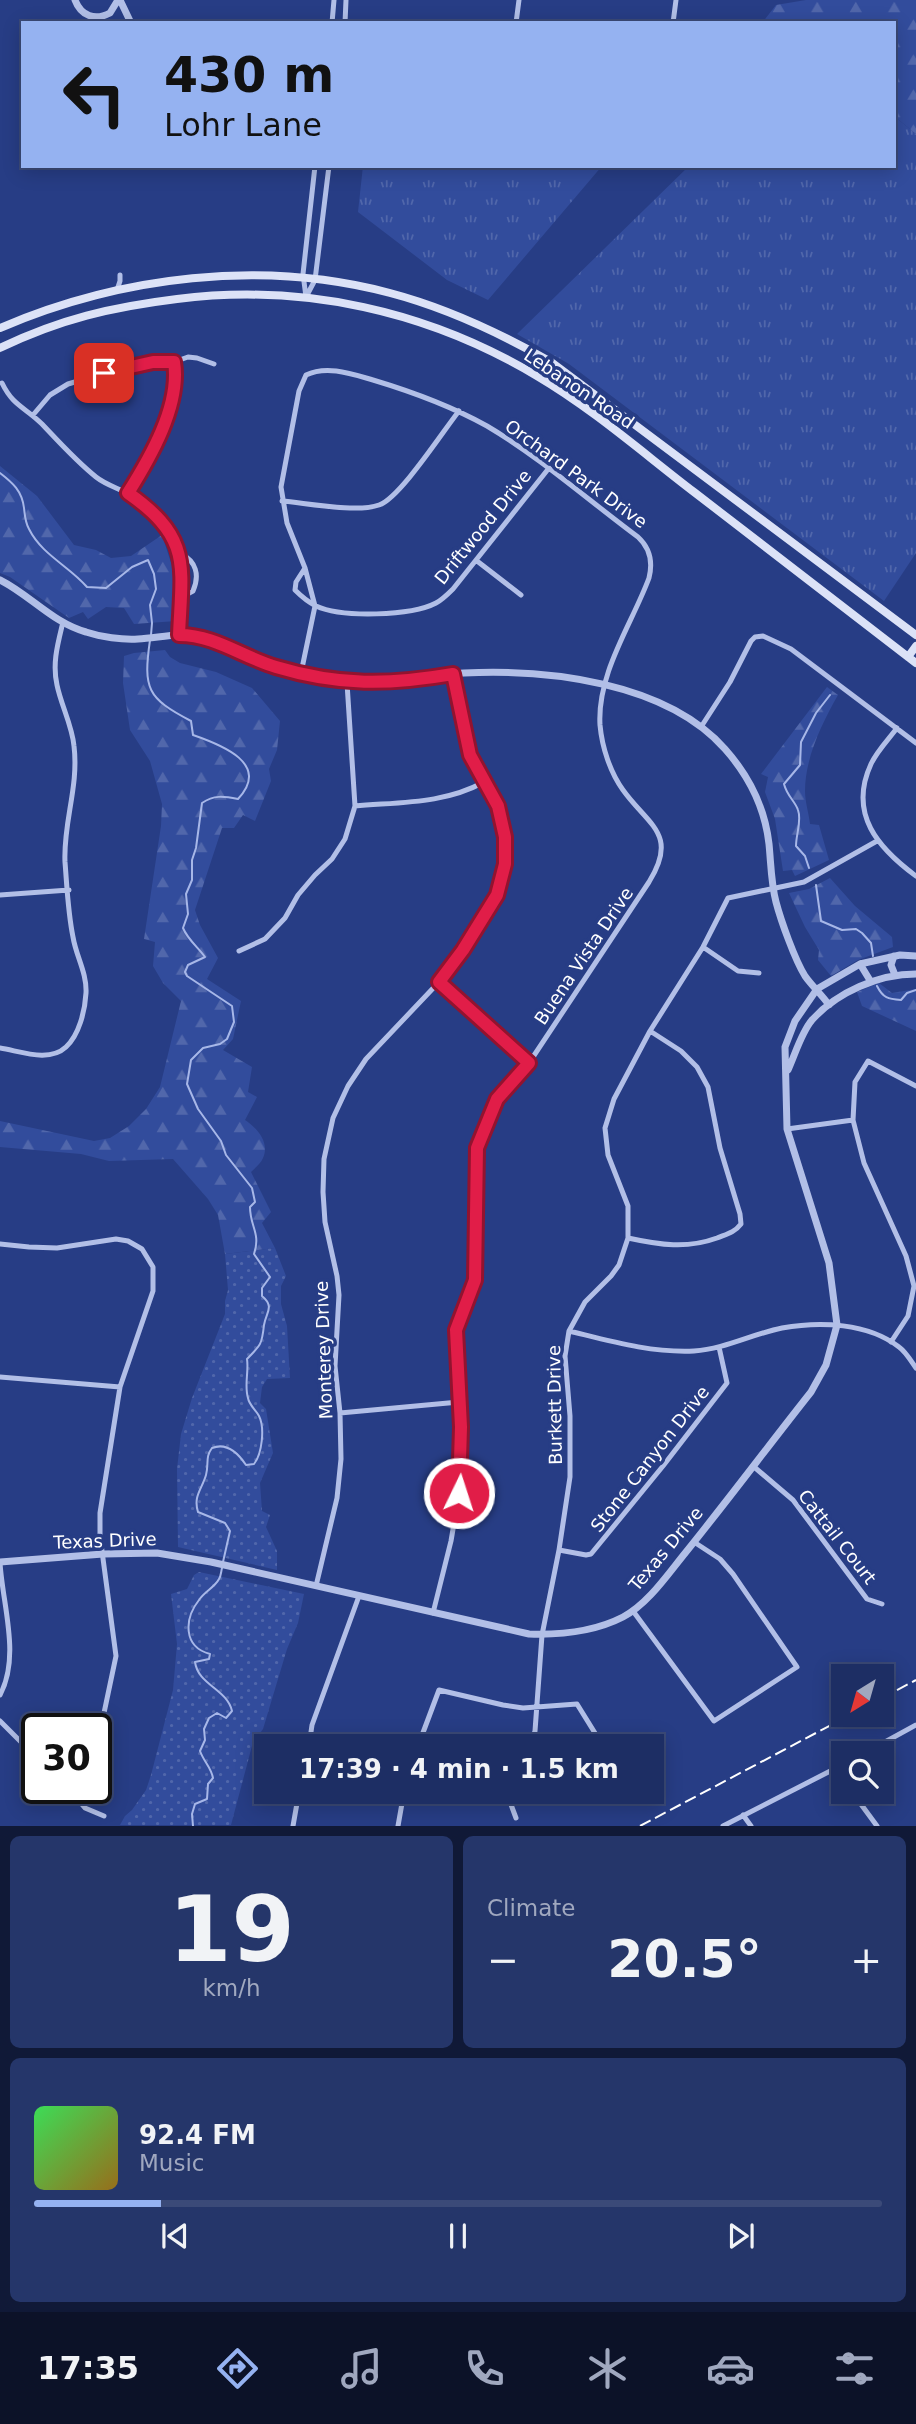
<!DOCTYPE html>
<html lang="en">
<head>
<meta charset="utf-8">
<style>
  body { margin:0; font-family:"DejaVu Sans",sans-serif; background:#25366a; color:#f1f3f6; height:100vh; display:flex; flex-direction:column; font-size:26px; white-space:nowrap }
  * { box-sizing:border-box; margin:0 }
  p { font-size:23px; color:#a0a8bf }
  .icon { flex:none; width:38px; height:38px; fill:none; stroke:currentColor; stroke-width:2; stroke-linecap:round; stroke-linejoin:round }
  .map { position:relative; height:1826px; overflow:hidden }
  .panel { display:flex; flex-direction:column; gap:10px; padding:10px; background:#101937; flex:1 }
  .panel>* { flex:none }
  .banner { position:absolute; left:21px; top:21px; width:875px; height:147px; border-radius:0px; box-shadow:0 4px 18px #0003,0 0 0 2px #3b4a78; background:#95b2f1; color:#111; overflow:hidden }
  .needle { width:46px; rotate:217deg }
  .tools { position:absolute; left:831px; top:1664px; display:grid; gap:14px }
  .tools a { display:grid; place-items:center; width:63px; height:63px; border-radius:0px; background:#1d2e64; box-shadow:0 4px 18px #0003,0 0 0 2px #3b4a78; font-size:35px }
  .speed { position:absolute; left:21px; top:1713px; display:flex; gap:14px; font-size:35px; font-weight:700; text-align:center }
  .speed>* { display:grid; place-content:center; width:91px; height:91px; border-radius:50%; background:#1d2e64; box-shadow:0 4px 18px #0003,0 0 0 2px #3b4a78; line-height:1 }
  .speed .limit { border:4px solid #111; border-radius:10px; background:#fff; color:#111 }
  .pin { position:absolute; display:grid; place-items:center; width:60px; height:60px; color:#fff; margin:-30px; border-radius:14px; box-shadow:0 4px 10px #0006 }
  .me { position:absolute; width:77px; margin:-38px; rotate:4deg; stroke-linejoin:round; filter:drop-shadow(0 0 5px #0008) }
  .turn { display:flex; align-items:center; gap:24px; height:147px; padding:0 28px; font-size:32px }
  .turn .icon { width:91px; height:91px; stroke-width:2.5 }
  .turn b { display:block; font-size:49px; line-height:60px }
  .big { font-size:52px; font-weight:700; line-height:1.1 }
  .panel .tile { flex:1; display:flex; flex-direction:column; justify-content:center; gap:10px; min-width:0; padding:0 24px; border-radius:10px; background:#25366a }
  .panel .dial { align-items:center; gap:0 }
  .dial b { font-size:91px; line-height:1 }
  .song { display:flex; align-items:center; gap:21px }
  .cover { width:84px; height:84px; border-radius:10px; background:linear-gradient(135deg,hsl(130 70% 55%),hsl(40 70% 35%)) }
  .played { height:7px; border-radius:4px; background:linear-gradient(90deg,#95b2f1 15%,#3b4a78 15%) }
  .keys { display:flex; justify-content:space-around; direction:ltr }
  .heat { display:flex; justify-content:space-between; align-items:center; font-size:38px; direction:ltr }
  .panel .tiles { flex:1; display:grid; gap:10px; grid-template-columns:1fr 1fr }
  .tile:last-child { grid-column:span 2 }
  .trip { position:absolute; left:254px; top:1734px; width:410px; height:70px; border-radius:0px; background:#1d2e64; box-shadow:0 4px 18px #0003,0 0 0 2px #3b4a78; font-weight:700; line-height:70px; text-align:center }
  .tabs { display:flex; height:112px; justify-content:space-around; align-items:center; background:#0c1228; color:#a0a8bf }
  .tabs .icon { width:49px; height:49px }
  .tabs .on { color:#95b2f1 }
  .tabs b { font-size:32px; color:#f1f3f6 }
  .map>svg:first-child { display:block }
</style>
</head>
<body>
<div class="map">
<svg width="916" height="1826" viewBox="0 0 916 1826">
  <defs>
    <pattern id="grass-tufts" width="24" height="20" patternUnits="userSpaceOnUse" patternTransform="scale(1.75)"><rect width="24" height="20" fill="#324c9c"/><path d="M3 7l-1-3M5 7V3M7 7l1-3M15 17l-1-3M17 17v-4M19 17l1-3" fill="none" stroke="#5167ab"/></pattern>
    <pattern id="forest-firs" width="22" height="20" patternUnits="userSpaceOnUse" patternTransform="scale(1.75)"><rect width="22" height="20" fill="#324c9c"/><path d="M5 1l3.5 6h-7zM16 11l3.5 6h-7z" fill="#5167ab"/></pattern>
    <pattern id="park-dots" width="8" height="8" patternUnits="userSpaceOnUse" patternTransform="scale(1.75)"><rect width="8" height="8" fill="#324c9c"/><path d="M2 2h.1M6 6h.1" fill="none" stroke="#5167ab" stroke-width="1.8" stroke-linecap="round"/></pattern>
  </defs>
  <rect width="100%" height="100%" fill="#273d85"/>
  <path fill="url(#grass-tufts)" d="M894,116L916,134V553L884,601L569,364L517,334L689,166H894Z
    M363,166H602L488,300L447,280L358,212Z"/>
  <path fill="url(#forest-firs)" d="M806,0H916V134L894,116V23H762L776,5Z
    M0,466L37,496L74,545L96,550L111,558L131,556L162,535L176,578V621L134,624L124,608L106,607L88,619L83,612L69,618L10,577L0,573Z
    M165,650L170,657L180,663L216,672L252,688L280,721L277,750L269,769L271,781L255,821L243,815L234,828H222L195,910L200,925L218,958L207,979L241,1001L233,1039L223,1050L252,1067L248,1092L257,1097L245,1120C257,1128 270,1142 263,1158C261,1163 255,1168 251,1172L271,1212L262,1223L275,1248L225,1254L218,1215L208,1199L173,1159L109,1161L81,1154L0,1147V1121L94,1141L110,1138L129,1126L146,1109L160,1087L181,1001L163,983L153,966L155,942L144,939L161,826L162,804L150,761L130,730L123,683L124,656L134,653Z
    M827,687L838,695C822,723 805,758 805,791C805,802 809,814 810,824L819,825L829,860L795,876L792,870L783,871L775,819L765,792L768,777L761,774Z
    M830,878L855,906L892,937L893,947L858,960L831,976L818,960L819,950L805,927L789,893L809,889Z
    M879,983L892,993L916,989V1031L862,1006L857,992Z"/>
  <path fill="url(#park-dots)" d="M275,1248L286,1276L281,1286V1304L287,1326L290,1378L267,1379L262,1387L260,1403L266,1409L273,1453L260,1483L262,1511L270,1515L266,1527L277,1551V1570L178,1547L177,1469L181,1434L192,1398L225,1314V1301L228,1290L225,1254Z
    M199,1572L304,1594L298,1623L287,1649L263,1729L253,1742L231,1825H120L125,1816L132,1810L146,1790L151,1775L173,1690L177,1644L171,1594L187,1589L194,1575Z"/>
  <g fill="none" stroke-linecap="round" stroke-linejoin="round">
    <path stroke="#a7b7e8" stroke-width="2" d="M0,473C13,483 22,491 24,508C25,516 25,522 29,529C42,555 69,566 87,587L106,588L132,567L148,560L154,574L156,589L150,605L152,623L151,635
      M150,640C143,689 147,698 191,721L193,735C222,745 271,764 238,799C223,796 214,795 202,803L196,848L192,860V880L186,894L188,914L183,928C188,940 198,947 205,957L188,965L185,972L187,976L232,1006L234,1022L227,1039L220,1044L203,1048L191,1060L187,1084L198,1109L221,1141L226,1155L252,1188L255,1202L250,1207C250,1227 261,1233 254,1254L270,1277L262,1288V1296C275,1307 266,1312 264,1325C262,1344 261,1345 247,1359C249,1372 244,1385 248,1398C249,1405 256,1410 259,1416C265,1428 262,1454 254,1464L246,1465C238,1453 227,1442 212,1448C205,1457 209,1464 206,1475C202,1489 193,1496 198,1512L225,1523L230,1531L223,1562
      M809,868L805,856L796,846C796,834 802,821 798,810C795,801 787,796 784,784L800,765L801,742L816,713L830,695
      M816,885L821,921L842,930L856,929L862,933L871,943L873,956
      M877,986C883,998 888,999 901,1000L907,993L916,990
      M193,1826L192,1814L195,1804L207,1799L208,1784L213,1778C211,1767 204,1762 200,1751L205,1740L204,1729L209,1718L217,1713L226,1718L232,1711C227,1689 198,1685 195,1662L209,1659L210,1654C183,1647 184,1619 199,1600C204,1592 215,1587 219,1579C221,1576 221,1572 222,1568"/>
    <path stroke="#b2bfe7" stroke-width="5" d="M332,23L334,0
      M345,23L346,0
      M516,23L519,0
      M673,23L676,0
      M117,290L120,281V275
      M306,297L315,280L329,166
      M306,297L303,274L315,166
      M2,383C13,406 25,407 42,424C59,442 76,461 96,477C106,485 118,488 129,494C150,506 175,530 180,554C184,573 180,614 179,635
      M33,415L50,395L68,384L122,368L153,362H174L188,357L197,358L214,364
      M128,493C150,458 180,405 174,362
      M282,501C306,503 357,513 379,505C400,498 443,431 459,411
      M477,561L521,595
      M305,568L296,582L295,590C300,595 310,603 316,606C342,618 411,616 436,603C442,600 448,594 453,589L549,468
      M180,598L193,591C200,575 196,561 181,554
      M301,673L315,606L305,568L287,523L281,487L299,391L306,375C327,365 352,374 373,380C413,392 451,406 487,426C541,458 588,500 638,537C650,548 653,562 649,578C632,624 597,673 600,725C602,747 610,772 623,790C648,825 679,834 649,882L529,1063L497,1099L477,1148L475,1280L456,1330L461,1427L459,1494L451,1541L433,1613
      M701,727L730,682L751,641L755,637L763,636L791,649L916,743
      M897,728C888,740 877,751 871,764C848,814 878,848 916,876
      M355,806C400,802 444,804 484,782
      M0,895L69,890
      M703,947L738,971L759,973
      M239,951L265,939L285,918L298,895L315,875L332,859L345,839L355,806L347,683
      M439,982L529,1063
      M0,1048C20,1051 49,1063 66,1047C79,1035 85,1011 86,993C87,973 76,956 73,937C68,913 67,887 65,862C63,823 79,787 74,746C72,725 61,705 57,685C52,663 58,643 63,622
      M787,1129L853,1120
      M628,1238C660,1245 687,1249 717,1238C727,1234 734,1233 741,1224L740,1214L720,1148L708,1087L697,1067L681,1051L650,1031
      M0,1244L29,1247L57,1248L116,1239L128,1241L142,1249L153,1267V1291L120,1387L100,1513V1536L116,1656L96,1751
      M569,1331C610,1341 651,1353 694,1351C725,1349 752,1334 782,1328C820,1321 868,1323 899,1347C906,1352 911,1361 916,1368
      M891,1342L908,1316L914,1286L906,1256L864,1163L853,1120L855,1082L868,1061L916,1086
      M0,1377L120,1387
      M340,1413L459,1402
      M753,1466L793,1500L867,1599L882,1604
      M559,1550L586,1555L591,1554L663,1466L727,1383L719,1347
      M316,1586L337,1498L341,1459L340,1413L335,1366L339,1295L337,1276L325,1222L323,1192L324,1159L333,1118L348,1086L366,1059L439,982L463,950L497,895L505,864L504,837L498,806L470,756L453,674
      M633,1611L714,1721L797,1667L733,1574L720,1559L694,1542
      M0,1695C21,1656 2,1603 0,1562
      M0,1721L37,1758
      M309,1746L312,1725L359,1596
      M418,1746L439,1690L503,1705L523,1708L577,1704L603,1746
      M530,1746L535,1731L542,1635L559,1550L570,1477V1416L565,1356L569,1331L585,1302L611,1276L619,1265L628,1238V1206L608,1155L605,1128L614,1099L650,1031L703,947L728,898L804,882L877,841
      M863,1754L916,1725
      M835,1768L844,1781
      M68,1788L85,1808L104,1816
      M513,1792L510,1802L516,1818
      M852,1792L877,1826
      M743,1815L751,1826
      M293,1826L299,1792
      M398,1826L404,1792
      M723,1826L844,1764"/>
    <path stroke="#b2bfe7" stroke-width="7" d="M75,0C81,16 95,21 110,13L118,0
      M120,0L131,23
      M0,580C30,595 53,623 86,632C101,637 122,640 138,639C159,638 181,632 201,637C219,641 234,650 250,657C279,669 317,680 348,683C387,686 425,675 464,673C548,669 666,682 725,749C749,776 765,809 769,844C771,864 771,883 776,902C781,921 795,960 805,976C812,986 822,995 829,1005
      M894,956L891,965L895,975
      M860,964L871,982
      M788,1070C795,1055 801,1033 812,1020C837,992 879,974 916,974
      M0,1562L103,1554L157,1553L211,1562L529,1634C560,1635 594,1632 623,1617C648,1604 668,1574 686,1552C728,1500 769,1445 811,1392L826,1365L837,1325L829,1263L787,1129L785,1047L795,1021L817,989L860,964L900,955L916,956"/>
    <path stroke="#dce2f7" stroke-width="8" d="M0,328C121,276 262,259 390,293C447,308 500,333 551,362L916,635
      M0,348C60,319 112,307 177,299C304,283 428,311 537,376C593,409 643,453 694,492C768,549 842,606 916,663
      M908,657L916,646"/>
    <path stroke="#fff" stroke-width="2" stroke-dasharray="12 5" stroke-linecap="butt" d="M882,1698L916,1680
      M640,1826L850,1715"/>
  </g>
  <g fill="none" stroke-linecap="round" stroke-linejoin="round">
    <defs>
      <path id="route" d="M104,373L153,362H174C181,405 150,458 128,493C192,538 182,565 179,635C215,635 242,657 276,667C339,686 389,685 453,674L470,755L498,806L505,837V864L497,895L463,950L439,982L529,1063L497,1099L477,1148L475,1280L456,1330L461,1427L459,1493"/>
    </defs>
    <use href="#route" stroke="#92132f" stroke-width="18"/>
    <use href="#route" stroke="#e11d48" stroke-width="12"/>
  </g>
  <g text-anchor="middle" stroke-width="7" stroke-linejoin="round" paint-order="stroke">
    <g font-size="18" fill="#fff" stroke="#273d85">
      <text transform="translate(579 389) rotate(34)" y="6">Lebanon Road</text>
      <text transform="translate(576 474) rotate(36)" y="6">Orchard Park Drive</text>
      <text transform="translate(483 527) rotate(-51)" y="6">Driftwood Drive</text>
      <text transform="translate(584 956) rotate(-56)" y="6">Buena Vista Drive</text>
      <text transform="translate(324 1350) rotate(-92)" y="6">Monterey Drive</text>
      <text transform="translate(555 1405) rotate(-91)" y="6">Burkett Drive</text>
      <text transform="translate(650 1459) rotate(-52)" y="6">Stone Canyon Drive</text>
      <text transform="translate(837 1537) rotate(52)" y="6">Cattail Court</text>
      <text transform="translate(105 1541) rotate(-2)" y="6">Texas Drive</text>
      <text transform="translate(666 1549) rotate(-50)" y="6">Texas Drive</text>
    </g>
  </g>
</svg>
<div class="tools">
<a><svg class="needle" viewBox="-14 -14 28 28"><path d="M0-13l5 13h-10z" fill="#e53935"/><path d="M0 13l5-13h-10z" fill="#a0a8bf"/></svg></a>
<a><svg class="icon" aria-label="search" viewBox="0 0 24 24"><circle cx="10" cy="10" r="6"/><path d="M15 15l6 6"/></svg></a>
</div>
<div class="speed"><div class="limit">30</div></div>
<div class="pin" style="left:104px;top:373px;background:#d93025"><svg class="icon" aria-label="arrive" viewBox="0 0 24 24"><path d="M6 21V4h12l-3 4 3 4H6"/></svg></div>
<svg class="me" style="left:459px;top:1493px" viewBox="-20 -20 40 40"><circle r="17" fill="#e11d48" stroke="#fff" stroke-width="3"/><path d="M0-11L8 9 0 5-8 9z" fill="#fff"/></svg>
<div class="trip">17:39 · 4 min · 1.5 km</div>
<div class="banner">
<div class="turn"><svg class="icon" aria-label="left" viewBox="0 0 24 24"><path d="M17 20v-9H6M10 6l-5 5 5 5"/></svg><div><b>430 m</b>Lohr Lane</div></div>
</div>
</div>
<section class="panel">
<div class="tiles">
<div class="tile dial"><b>19</b><p>km/h</p></div>
<div class="tile"><p>Climate</p>
<div class="heat"><a>−</a><b class="big">20.5°</b><a>+</a></div>
</div>
<div class="tile">
<div class="song"><i class="cover"></i><div><b>92.4 FM</b><p>Music</p></div></div>
<div class="played"></div>
<div class="keys"><svg class="icon" aria-label="previous" viewBox="0 0 24 24"><path d="M18 5L8 12l10 7zM5 5v14"/></svg><svg class="icon" aria-label="pause" viewBox="0 0 24 24"><path d="M8 5v14M16 5v14"/></svg><svg class="icon" aria-label="next" viewBox="0 0 24 24"><path d="M6 5l10 7-10 7zM19 5v14"/></svg></div>
</div>
</div>
</section>
<nav class="tabs">
<b>17:35</b>
<svg class="icon on" aria-label="directions" viewBox="0 0 24 24"><path d="M12 3l9 9-9 9-9-9zM9 14v-3h6M13 9l2 2-2 2"/></svg>
<svg class="icon" aria-label="music" viewBox="0 0 24 24"><path d="M9 18V5l10-2v13"/><circle cx="6" cy="18" r="3"/><circle cx="16" cy="16" r="3"/></svg>
<svg class="icon" aria-label="phone" viewBox="0 0 24 24"><path d="M5 4h4l2 5-3 2q2 4 5 5l2-3 5 2v4C11 20 4 13 5 4z"/></svg>
<svg class="icon" aria-label="climate" viewBox="0 0 24 24"><path d="M12 3v18M4 7l16 10M4 17L20 7"/></svg>
<svg class="icon" aria-label="car" viewBox="0 0 24 24"><path d="M5 17H2v-5l4-1 3-4h7l3 4 3 1v5h-3M9 17h6M6 11h13"/><circle cx="7" cy="17" r="2"/><circle cx="17" cy="17" r="2"/></svg>
<svg class="icon" aria-label="filters" viewBox="0 0 24 24"><path d="M4 7h16M4 17h16"/><circle cx="9" cy="7" r="2"/><circle cx="15" cy="17" r="2"/></svg>
</nav>
</body>
</html>
